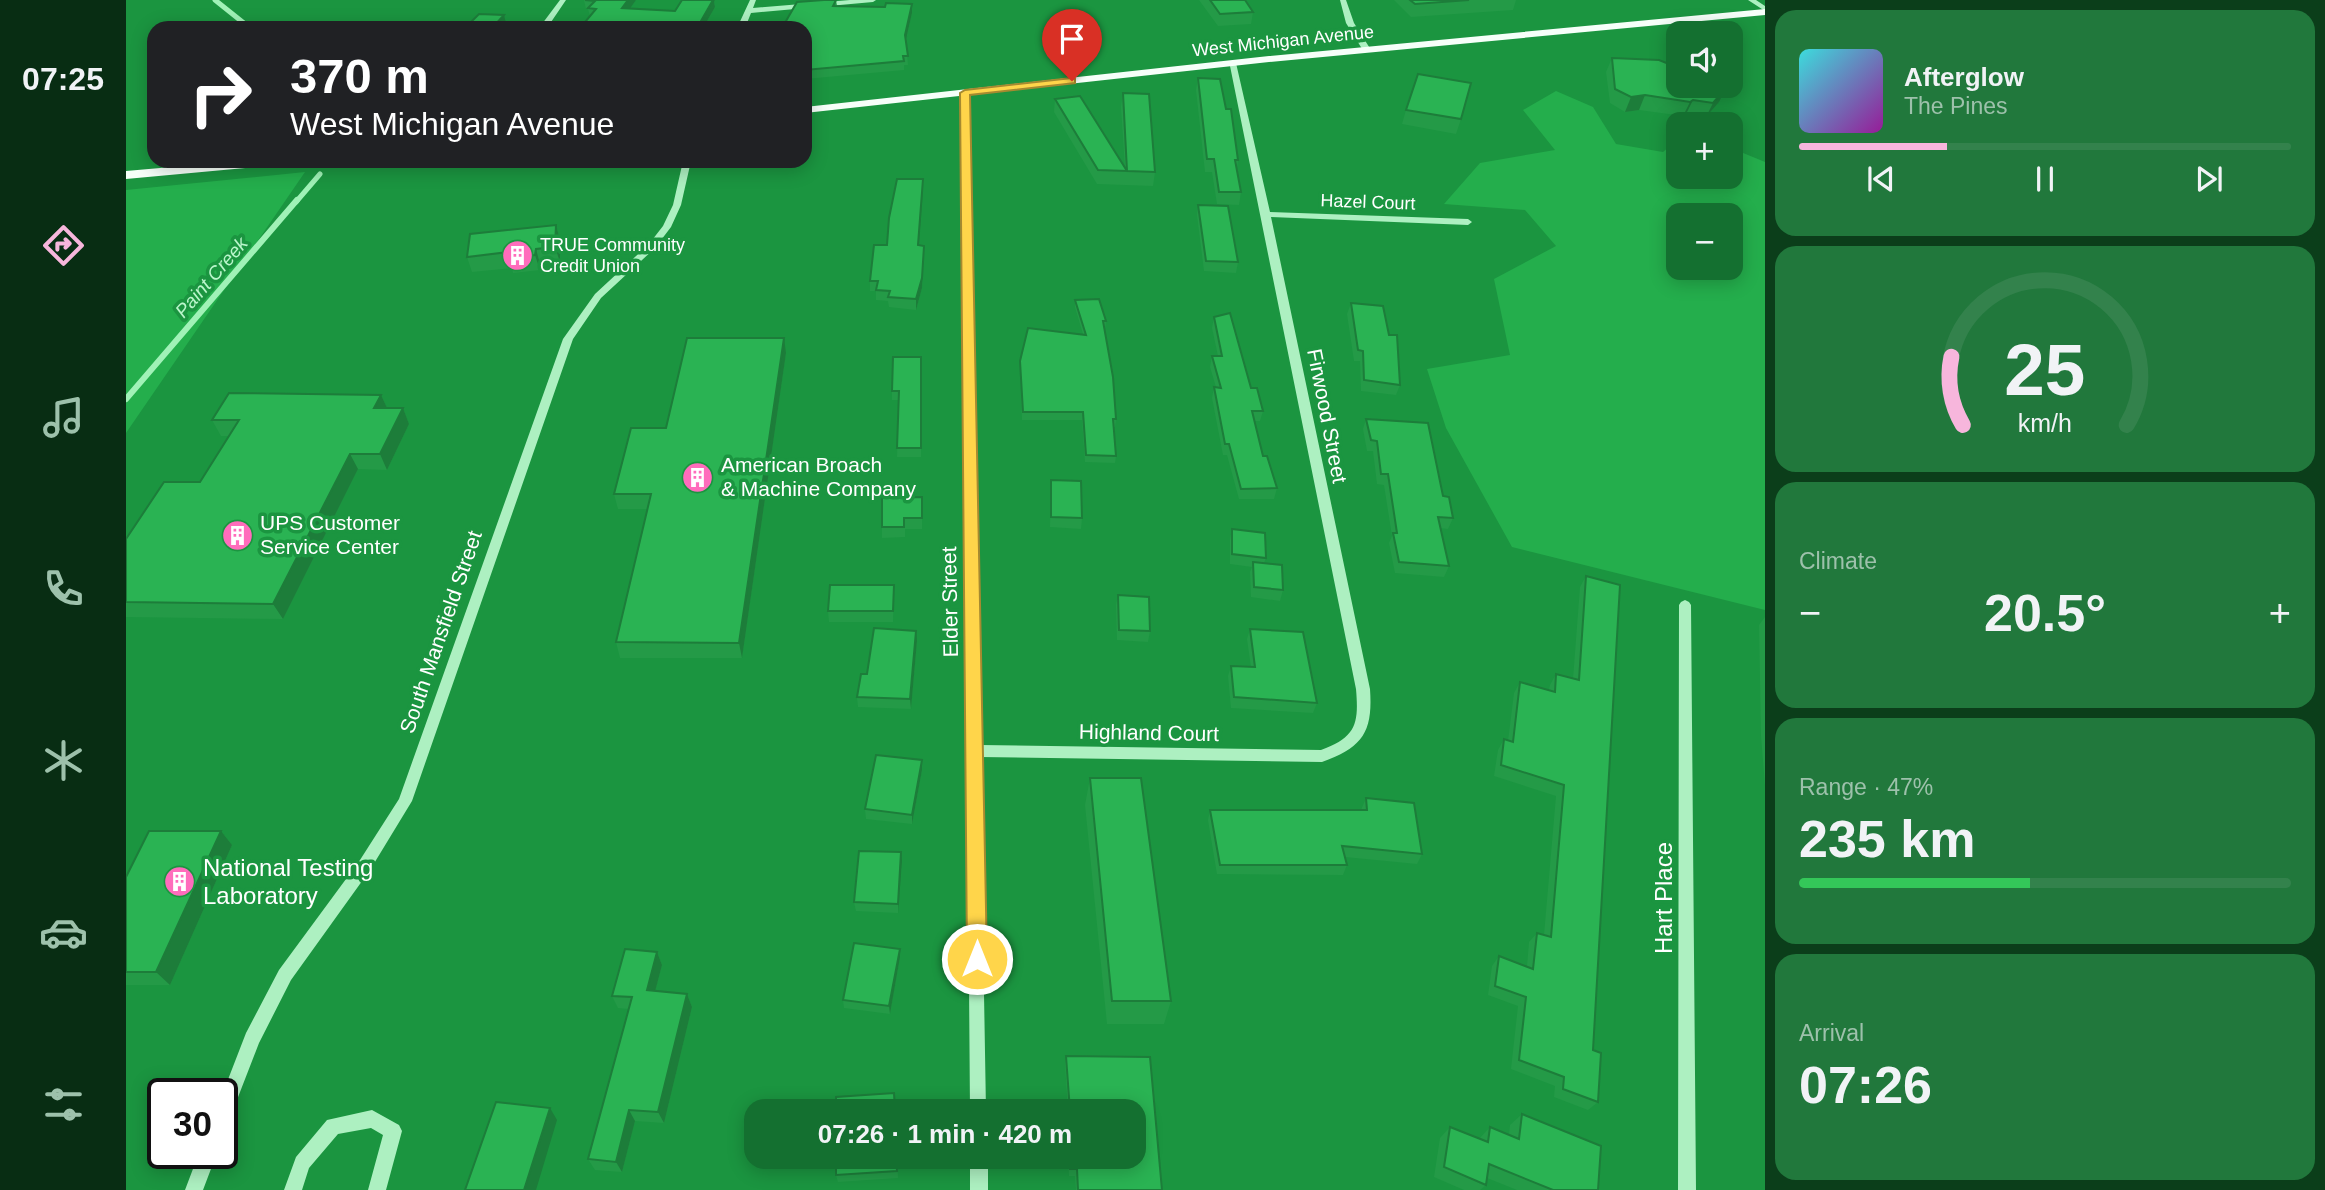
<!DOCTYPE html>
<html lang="en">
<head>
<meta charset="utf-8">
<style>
  body { margin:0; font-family:Arial,sans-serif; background:#21783c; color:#f1f3f6; height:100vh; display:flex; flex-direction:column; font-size:26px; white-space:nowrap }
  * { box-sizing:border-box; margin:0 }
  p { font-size:23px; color:#9dc1ab }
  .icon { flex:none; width:38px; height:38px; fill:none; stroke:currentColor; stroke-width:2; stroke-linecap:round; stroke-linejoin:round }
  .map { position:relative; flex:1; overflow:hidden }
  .side { display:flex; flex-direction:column; gap:10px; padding:10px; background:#0b3e1a; width:560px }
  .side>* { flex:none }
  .hud { position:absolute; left:21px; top:21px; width:665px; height:147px; border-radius:21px; box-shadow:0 4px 18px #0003; background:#202124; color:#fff; overflow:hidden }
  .buttons { position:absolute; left:1540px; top:21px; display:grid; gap:14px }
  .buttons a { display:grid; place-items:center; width:77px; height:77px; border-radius:14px; background:#147030; box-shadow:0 4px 18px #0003; font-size:35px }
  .speed { position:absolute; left:21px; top:1078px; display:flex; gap:14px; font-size:35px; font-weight:700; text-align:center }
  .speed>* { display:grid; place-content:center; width:91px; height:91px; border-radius:50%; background:#147030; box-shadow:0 4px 18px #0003; line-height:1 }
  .speed .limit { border:4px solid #111; border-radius:10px; background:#fff; color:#111 }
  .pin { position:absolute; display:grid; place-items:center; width:60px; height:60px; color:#fff; margin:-72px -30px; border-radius:50% 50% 50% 0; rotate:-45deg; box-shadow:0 0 7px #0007 }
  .pin .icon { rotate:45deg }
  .me { position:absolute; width:77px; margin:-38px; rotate:0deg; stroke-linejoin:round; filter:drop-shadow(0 0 5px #0008) }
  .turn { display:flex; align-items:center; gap:24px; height:147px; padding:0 28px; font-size:32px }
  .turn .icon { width:91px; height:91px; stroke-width:2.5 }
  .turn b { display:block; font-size:49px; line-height:60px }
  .big { font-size:52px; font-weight:700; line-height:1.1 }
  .side .card { flex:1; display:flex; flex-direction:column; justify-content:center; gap:10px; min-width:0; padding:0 24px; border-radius:21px; background:#21783c }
  .side .dial { align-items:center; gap:0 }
  .dial svg { height:182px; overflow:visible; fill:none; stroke:#33824c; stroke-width:7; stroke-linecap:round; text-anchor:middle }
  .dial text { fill:#f1f3f6; stroke:none }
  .song { display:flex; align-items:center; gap:21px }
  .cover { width:84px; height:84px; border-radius:10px; background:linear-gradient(135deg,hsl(180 70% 55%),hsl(300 70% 35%)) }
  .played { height:7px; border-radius:4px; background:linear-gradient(90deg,#f7b6dc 30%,#33824c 30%) }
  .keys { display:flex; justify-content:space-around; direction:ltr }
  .heat { display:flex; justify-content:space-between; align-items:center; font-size:38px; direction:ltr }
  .charge { height:10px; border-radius:5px; background:linear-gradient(90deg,#34c759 47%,#33824c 0) }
  .trip { position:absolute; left:618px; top:1099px; width:402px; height:70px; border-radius:21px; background:#147030; box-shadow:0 4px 18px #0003; font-weight:700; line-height:70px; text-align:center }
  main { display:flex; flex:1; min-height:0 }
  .dock { display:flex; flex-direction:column; width:126px; justify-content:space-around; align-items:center; background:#082d13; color:#9dc1ab }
  .dock .icon { width:49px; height:49px }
  .dock .on { color:#f7b6dc }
  .dock b { font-size:32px; color:#f1f3f6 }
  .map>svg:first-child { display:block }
</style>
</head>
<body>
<main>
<nav class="dock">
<b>07:25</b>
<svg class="icon on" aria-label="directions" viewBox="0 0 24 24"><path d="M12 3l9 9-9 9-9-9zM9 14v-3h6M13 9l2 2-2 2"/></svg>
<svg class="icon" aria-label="music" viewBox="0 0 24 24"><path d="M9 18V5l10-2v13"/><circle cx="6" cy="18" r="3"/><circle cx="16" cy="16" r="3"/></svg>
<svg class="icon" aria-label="phone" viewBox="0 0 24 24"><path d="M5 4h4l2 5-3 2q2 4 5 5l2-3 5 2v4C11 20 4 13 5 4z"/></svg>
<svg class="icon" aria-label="climate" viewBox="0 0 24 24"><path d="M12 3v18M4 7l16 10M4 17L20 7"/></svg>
<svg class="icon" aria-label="car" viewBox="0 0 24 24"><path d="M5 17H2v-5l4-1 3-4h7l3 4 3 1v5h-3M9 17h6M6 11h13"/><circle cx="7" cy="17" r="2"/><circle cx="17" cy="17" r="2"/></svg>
<svg class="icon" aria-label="filters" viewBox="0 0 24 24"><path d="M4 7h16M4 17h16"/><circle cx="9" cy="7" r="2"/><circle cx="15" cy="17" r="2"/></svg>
</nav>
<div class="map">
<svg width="1639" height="1190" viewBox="0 0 1639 1190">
  <rect width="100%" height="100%" fill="#1b9540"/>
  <path fill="#24ae4c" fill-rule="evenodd" d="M1430,91L1467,107L1490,144L1537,152L1552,139V177H1605V148L1639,162V610L1386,547L1320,428L1301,369L1384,355L1368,279L1430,246L1399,210L1318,204L1354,163L1429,150L1397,110ZM1552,215H1605V268H1552Z
    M179,172L0,433V190Z"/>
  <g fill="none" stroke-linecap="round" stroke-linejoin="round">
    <path stroke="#a0f2b7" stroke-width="5" d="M89,0L124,28
      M170,202L194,174"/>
    <path stroke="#a0f2b7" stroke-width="6" d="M0,399L171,200"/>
    <path fill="#adf0c1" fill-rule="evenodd" d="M434,0H440L421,28H413Z
      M624,0H630L627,8L724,0H750L747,2L625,13L619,28H611Z
      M1214,0H1220L1228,23L1245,50L1244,52H1238L1220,23Z
      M1622,0H1630L1639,6V11Z
      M1103,61L1110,63L1144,212L1342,219L1346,222L1342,225L1145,217L1244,689C1247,732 1237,747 1196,762L854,757L860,1111H844L836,91L843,93L854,745L1195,750C1230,737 1233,724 1230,689Z
      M557,161H565L555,205L545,227L529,248L475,298L447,339L286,801L244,870L165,980L133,1043L102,1123L96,1125V1095L120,1033L153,970L234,860L273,799L437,339L469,294L523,244L537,226L547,205Z
      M1559,600L1563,602L1565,605L1570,1190H1552L1553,605L1555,602Z
      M246,1110L273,1125L276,1131L260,1190H242L257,1135L245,1128L212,1134L183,1168L176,1190H158L170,1157L201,1120Z
      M73,1153H91L77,1190H59Z
      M844,1157H862V1190H844Z"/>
    <path fill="#f6fff9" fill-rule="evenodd" d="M1639,9V15L1143,62L679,113V107L1143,56Z
      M114,161H159L153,165L0,179V171Z"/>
  </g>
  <path fill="#249a47" d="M458,0H510L504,8L549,11L556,0H589L588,2L589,7L581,21L582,22L583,28H454L464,16L462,9H460Z
    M710,0L711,6L786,13L780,41L782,65H778V70L679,79V28Z
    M1073,0H1119L1127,12L1125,24L1092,26Z
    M1268,0H1390L1387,10L1285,17Z
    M1486,58L1593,102L1580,117L1560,114L1557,116L1513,110L1499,112L1484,103L1480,72Z
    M1072,78L1100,109L1112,160L1111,168L1115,192L1113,205L1091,204L1086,172H1079L1070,90Z
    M997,93L1029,172L1027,186L999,185V184V185L971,184L928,112L929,99L999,168L995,107Z
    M1280,110L1335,119L1330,134L1276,124Z
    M797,189L793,246H798V256L796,288L790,310L763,307L762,301L750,300V291H744V281L761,245Z
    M1072,205L1112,262L1110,273L1078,271L1071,215Z
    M430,225L434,240V262L414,264V270L387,273L386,268L346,272L341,257Z
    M949,300L980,321L979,329H978L990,419L989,427H987L990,456L989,463L959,462L956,420H896L894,361L957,334L949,307Z
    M1225,303L1263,335L1274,385L1270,395L1235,391L1234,361H1228L1221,314Z
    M1088,317L1137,411L1134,421H1129L1137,456L1151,488L1148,499H1113L1101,455H1097L1086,398L1088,387H1090L1084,367L1086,356H1092L1086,328Z
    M660,353L616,658H494L490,642L521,509H492L488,494L540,428Z
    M795,357V457H771L773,400H766V391Z
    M255,395L261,408H277L283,424L261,470L232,469L157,619L0,617V539L74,482L103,436H95L86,420Z
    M1240,419L1317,496L1327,518L1322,529L1314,528L1323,566L1318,577L1269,573L1263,543L1266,536L1258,485L1251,484L1247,451H1241L1237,429Z
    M925,480L956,518L955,529L924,527Z
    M796,497V529H779V537L756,538V527Z
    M1106,529L1140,558L1138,563L1157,590L1154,601L1125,597L1124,572L1126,567L1104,564V540Z
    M1460,576L1467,1050L1472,1102L1462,1110L1428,1097L1429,1086L1385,1069L1392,1006L1362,995L1366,966L1373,956L1401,966L1403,942L1411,933L1418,935L1430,796L1368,776L1372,750L1378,739L1382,741L1388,693L1394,682L1423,690L1424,685L1430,674L1447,679L1454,587Z
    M768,585L767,622H703L702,611Z
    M992,595L1024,631L1022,642L991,640L990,605Z
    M1639,617V786L1635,736L1633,625Z
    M1124,629L1191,703L1187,713L1105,708L1102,676L1105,666L1125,667L1121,639Z
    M791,641L785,709L732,707L731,697L741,674Z
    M796,770L786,824L740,819L739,809Z
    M964,778L1045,1001L1038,1024H981L959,805Z
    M1240,798L1296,854L1291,864L1219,857L1221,865L1217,875L1091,874L1082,820L1084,810H1235Z
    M95,831L106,845L44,985H0V877Z
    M776,861L772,913L730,911L728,902Z
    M774,949V957L764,1014L718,1008L717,1000Z
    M531,952L536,965L529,991L561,994L566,1007L538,1123L509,1121L496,1172L469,1170L462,1159L503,1009L492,1008L486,996Z
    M940,1056L1024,1057L1036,1190H950L949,1176H943L942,1157H1008V1111H942L939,1064Z
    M1396,1114L1472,1190H1391L1361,1178L1360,1185L1354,1190H1338L1308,1177L1314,1138L1324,1127L1353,1139L1364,1127L1383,1135L1384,1125Z
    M771,1157L772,1178L712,1182L710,1175Z"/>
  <path fill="#1d7d3a" d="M502,0H510L498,17L496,8Z
    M584,0H589L588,2L589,7L577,28L575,21Z
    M786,4V13L779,44V35Z
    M378,15L381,27L369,28L368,26Z
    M1600,88L1593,102L1580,117L1587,103Z
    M1519,95L1513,110L1499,112L1505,97Z
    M1567,100L1560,114L1557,116L1564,102Z
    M797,179V189L792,256V245Z
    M430,225L434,240V262L429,247Z
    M798,246L796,288L790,310V299Z
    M410,249L414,264V270L409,255Z
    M658,338L660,353L616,658L613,643Z
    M255,395L262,410L248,408Z
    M277,408L283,424L261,470L254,454Z
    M224,454L232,469L157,619L147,604Z
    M790,631L791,641L785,709L784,699Z
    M796,760V770L786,824V815Z
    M95,831L106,845L44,985L30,972Z
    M775,852L776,861L772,913V904Z
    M774,949V957L764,1014L763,1006Z
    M531,952L536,965L526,1003L521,990Z
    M561,994L566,1007L538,1123L532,1112Z
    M424,1108L431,1120L410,1190H398Z
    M503,1110L509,1121L496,1172L490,1162Z"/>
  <path fill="#2ab353" stroke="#1d7d3a" stroke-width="2" d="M459,0H502L496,8L549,11L556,0H587L575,21L582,22L578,28H454L470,9L462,8L469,1Z
    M698,0H710L707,6L759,7L760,3L786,4L779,35L782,56H777L778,61L679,70V28H656L671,2Z
    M1084,0H1119L1127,12L1094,14Z
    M1284,0H1343L1289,4Z
    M353,14L378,15L368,26L370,28H339Z
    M1486,58L1533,60L1543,64L1546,61L1552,63V86H1598L1600,88L1587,103L1567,100L1564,102L1519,95L1505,97L1489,89Z
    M1292,74L1345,83L1335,119L1280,110Z
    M1072,78L1094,79L1100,109H1105L1112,160H1109L1115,192H1093L1088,159H1081Z
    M997,93L1023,94L1029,172L1001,171Z
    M954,96L1001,171L972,170L929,99Z
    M771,179H797L792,245L798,246L796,278L790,299L762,297L764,291L750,290L752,281H744L748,245H761L763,218Z
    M1072,205L1102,206L1112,262L1080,261Z
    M430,225L429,247L410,249L409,255L383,258V252L341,257L344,234Z
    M973,299L980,321H977L987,377L990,419H987L990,456L960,455L957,412H897L894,361L902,328L960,335L949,300Z
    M1225,303L1257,306L1263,335H1271L1274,385L1238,380L1237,351L1232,350Z
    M1104,313L1125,388H1131L1137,411H1126L1137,456H1141L1151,488L1115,489L1103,444H1099L1088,387L1095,388L1086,356H1096L1088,317Z
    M561,338H658L613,643L490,642L525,494H488L505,428H540Z
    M767,357H795V448H771L773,391H766Z
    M103,393L255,395L248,408H277L254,454H224L147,604L0,602V539L38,482H74L113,420H86Z
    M1240,419L1302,423L1317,496L1323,497L1327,518L1312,517L1323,566L1273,562L1267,533H1271L1262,474H1255L1251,441L1245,440Z
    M925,480L955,481L956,518L925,517Z
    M796,497V518H778V527H756V498Z
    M1106,529L1139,533L1140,558L1106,554Z
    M1127,562L1156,565L1157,590L1128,587Z
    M1460,576L1494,585L1467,1050L1475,1053L1472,1102L1437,1089L1438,1077L1393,1060L1400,997L1369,986L1373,956L1407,969L1411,933L1425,937L1438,785L1375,765L1378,739L1387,742L1394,682L1429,692L1430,674L1453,680Z
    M704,585H768L767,611H702Z
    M992,595L1023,597L1024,631L993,630Z
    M748,628L790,631L784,699L731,697L735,674H741Z
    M1124,629L1177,632L1191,703L1108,697L1105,666L1129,667Z
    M750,755L796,760L786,815L739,809Z
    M964,778H1015L1045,1001H986Z
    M1240,798L1288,803L1296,854L1216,846L1221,865H1094L1084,810H1241Z
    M23,831H95L30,972H0V877Z
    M733,851L775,852L772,904L728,902Z
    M728,943L774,949L763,1006L717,1000Z
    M499,949L531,952L521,990L561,994L532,1112L503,1110L490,1162L462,1159L506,997L486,996Z
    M940,1056L1024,1057L1036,1190H952L951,1169H944V1157H1008V1111H944Z
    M768,1093L769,1111H710V1097Z
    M370,1102L424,1108L398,1190H339Z
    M1396,1114L1475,1146L1472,1190H1427L1363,1164L1360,1185L1318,1167L1324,1127L1362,1142L1364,1127L1393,1139Z
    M710,1157H770L771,1171L710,1175Z"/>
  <path fill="#ffd54a" stroke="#a68a30" stroke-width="2" d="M946,78L949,79V83L844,95L861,959L858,965L851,968L844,965L841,959L834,93L839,90Z"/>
  <defs>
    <symbol id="building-disc" viewBox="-11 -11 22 22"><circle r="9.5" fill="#ff6cbc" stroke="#1b9540"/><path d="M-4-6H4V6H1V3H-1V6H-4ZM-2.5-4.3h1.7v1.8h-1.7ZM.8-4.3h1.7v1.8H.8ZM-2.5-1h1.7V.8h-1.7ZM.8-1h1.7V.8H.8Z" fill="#fff"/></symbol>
  </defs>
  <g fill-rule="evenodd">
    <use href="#building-disc" x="374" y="238" width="35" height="35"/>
    <use href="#building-disc" x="554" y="460" width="35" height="35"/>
    <use href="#building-disc" x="94" y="518" width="35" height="35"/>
    <use href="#building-disc" x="36" y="864" width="35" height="35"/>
  </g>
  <g text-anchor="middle" stroke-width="7" stroke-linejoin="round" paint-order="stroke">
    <g font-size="18" fill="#fff" stroke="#1b9540">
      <text transform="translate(1157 41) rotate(-6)" y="6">West Michigan Avenue</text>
      <text transform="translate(1242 202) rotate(2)" y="6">Hazel Court</text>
    </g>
    <g font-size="18" fill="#fff" stroke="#1b9540" text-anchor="start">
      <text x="414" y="251">TRUE Community<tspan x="414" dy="21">Credit Union</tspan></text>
    </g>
    <g font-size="19" font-style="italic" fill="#baf6cb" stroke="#1b9540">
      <text transform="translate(85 277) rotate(-49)" y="7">Paint Creek</text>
    </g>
    <g font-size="21" fill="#fff" stroke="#1b9540">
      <text transform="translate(1201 416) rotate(79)" y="7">Firwood Street</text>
      <text transform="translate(824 602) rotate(-91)" y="7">Elder Street</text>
      <text transform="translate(315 632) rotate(-71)" y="7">South Mansfield Street</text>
      <text transform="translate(1023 733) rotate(1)" y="7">Highland Court</text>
    </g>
    <g font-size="21" fill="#fff" stroke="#1b9540" text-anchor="start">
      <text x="595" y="472">American Broach<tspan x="595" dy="24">&amp; Machine Company</tspan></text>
      <text x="134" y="530">UPS Customer<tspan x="134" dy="24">Service Center</tspan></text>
    </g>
    <g font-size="24" fill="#fff" stroke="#1b9540" text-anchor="start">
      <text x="77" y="876">National Testing<tspan x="77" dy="28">Laboratory</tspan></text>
    </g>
    <g font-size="24" fill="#fff" stroke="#1b9540">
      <text transform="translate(1538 898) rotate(-90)" y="8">Hart Place</text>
    </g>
  </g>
</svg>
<div class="buttons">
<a><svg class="icon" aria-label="sound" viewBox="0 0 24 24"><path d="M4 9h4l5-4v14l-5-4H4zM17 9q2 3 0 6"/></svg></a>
<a>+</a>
<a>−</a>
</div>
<div class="speed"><div class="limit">30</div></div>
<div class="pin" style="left:946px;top:81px;background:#d93025"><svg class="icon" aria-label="arrive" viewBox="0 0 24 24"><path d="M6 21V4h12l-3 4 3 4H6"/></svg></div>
<svg class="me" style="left:851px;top:959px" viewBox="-20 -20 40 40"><circle r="17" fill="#ffd54a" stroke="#fff" stroke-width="3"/><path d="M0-11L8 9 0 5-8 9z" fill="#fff"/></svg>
<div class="trip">07:26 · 1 min · 420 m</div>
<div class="hud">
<div class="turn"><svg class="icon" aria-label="right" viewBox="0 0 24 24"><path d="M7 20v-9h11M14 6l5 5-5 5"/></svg><div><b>370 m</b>West Michigan Avenue</div></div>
</div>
</div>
<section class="side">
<div class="card">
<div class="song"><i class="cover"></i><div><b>Afterglow</b><p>The Pines</p></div></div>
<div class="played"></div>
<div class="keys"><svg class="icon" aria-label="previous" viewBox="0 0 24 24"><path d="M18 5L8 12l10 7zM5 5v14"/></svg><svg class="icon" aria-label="pause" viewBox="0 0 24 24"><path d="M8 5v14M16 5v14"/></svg><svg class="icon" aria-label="next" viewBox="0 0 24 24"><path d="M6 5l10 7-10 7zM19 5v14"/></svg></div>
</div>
<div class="card dial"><svg viewBox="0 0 100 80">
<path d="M14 69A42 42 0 1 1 86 69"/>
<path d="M14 69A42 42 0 0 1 9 39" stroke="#f7b6dc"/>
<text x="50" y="56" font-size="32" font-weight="700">25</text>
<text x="50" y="72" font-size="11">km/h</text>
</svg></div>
<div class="card"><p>Climate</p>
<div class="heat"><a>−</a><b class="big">20.5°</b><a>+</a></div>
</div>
<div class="card"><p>Range · 47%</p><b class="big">235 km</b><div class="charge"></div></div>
<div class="card"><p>Arrival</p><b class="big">07:26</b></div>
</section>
</main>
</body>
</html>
